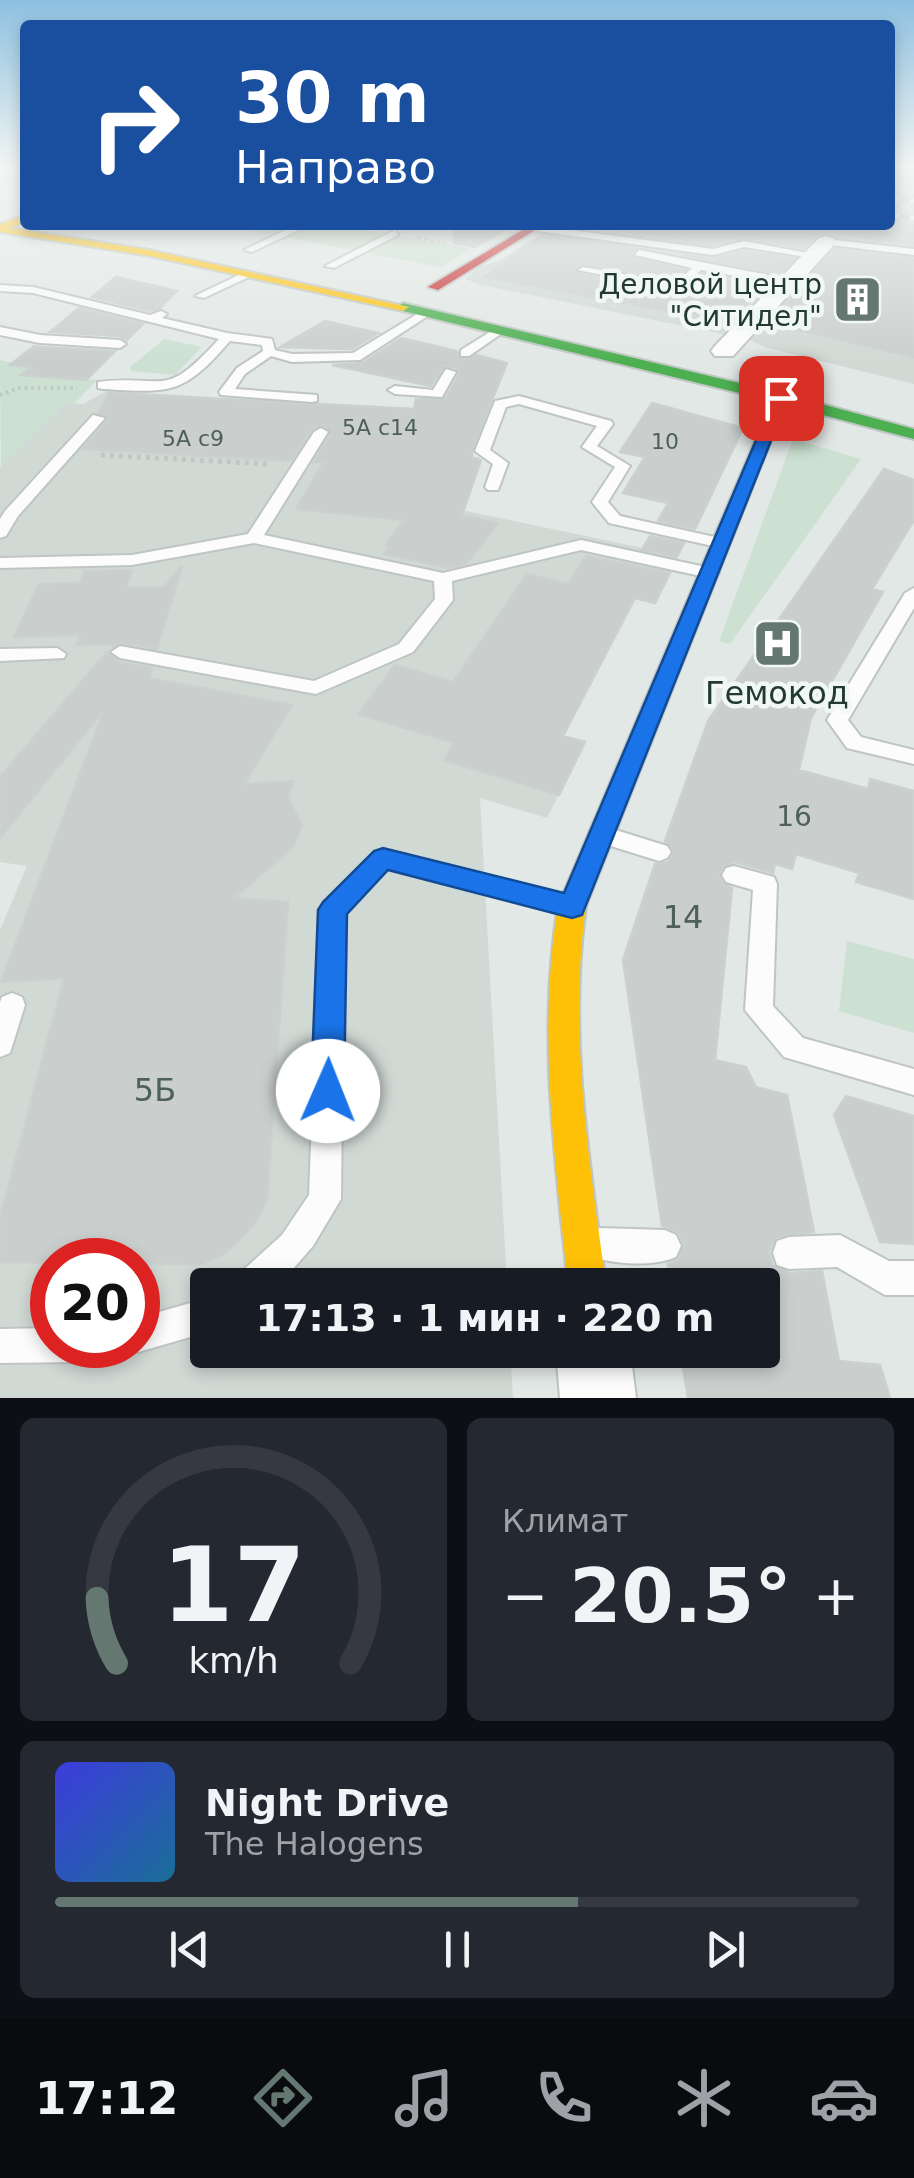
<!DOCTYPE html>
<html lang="ru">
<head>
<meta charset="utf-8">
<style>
  body { margin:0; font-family:"DejaVu Sans",sans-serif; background:#242831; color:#f1f3f6; height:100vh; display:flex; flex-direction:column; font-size:38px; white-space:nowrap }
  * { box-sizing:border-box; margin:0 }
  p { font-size:32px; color:#9ea1a6 }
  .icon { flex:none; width:55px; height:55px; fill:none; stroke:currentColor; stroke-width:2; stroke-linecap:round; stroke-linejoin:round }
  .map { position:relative; height:1398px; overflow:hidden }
  .panel { display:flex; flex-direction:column; gap:20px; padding:20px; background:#0d0f14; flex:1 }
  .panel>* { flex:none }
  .top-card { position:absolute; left:20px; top:20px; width:875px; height:210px; border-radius:10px; box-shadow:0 5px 15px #0003; background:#1a4fa0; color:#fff; overflow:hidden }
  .speed { position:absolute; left:30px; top:1238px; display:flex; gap:20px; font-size:50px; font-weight:700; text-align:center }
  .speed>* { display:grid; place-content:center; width:130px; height:130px; border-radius:50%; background:#171b24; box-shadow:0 5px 15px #0003; line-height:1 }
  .speed .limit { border:15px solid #d22; background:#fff; color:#111 }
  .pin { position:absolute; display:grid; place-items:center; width:85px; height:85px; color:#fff; margin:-42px; border-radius:20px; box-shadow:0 5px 15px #0006 }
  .me { position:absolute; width:110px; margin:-55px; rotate:1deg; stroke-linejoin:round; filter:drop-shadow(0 0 8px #0008) }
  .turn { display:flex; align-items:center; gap:35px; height:210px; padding:0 50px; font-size:45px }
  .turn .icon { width:130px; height:130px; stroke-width:2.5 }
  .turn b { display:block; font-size:70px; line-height:85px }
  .big { font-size:75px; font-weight:700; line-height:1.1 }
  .panel .card { flex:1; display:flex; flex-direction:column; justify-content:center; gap:15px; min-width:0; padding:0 35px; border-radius:15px; background:#242831 }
  .panel .dial { align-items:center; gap:0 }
  .dial svg { height:260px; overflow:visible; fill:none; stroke:#363941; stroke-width:7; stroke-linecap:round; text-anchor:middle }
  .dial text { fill:#f1f3f6; stroke:none }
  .song { display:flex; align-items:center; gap:30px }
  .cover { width:120px; height:120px; border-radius:15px; background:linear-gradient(135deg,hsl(240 70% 55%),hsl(200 70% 35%)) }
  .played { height:10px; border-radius:5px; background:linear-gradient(90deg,#657771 65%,#363941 65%) }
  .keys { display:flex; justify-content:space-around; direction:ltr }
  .heat { display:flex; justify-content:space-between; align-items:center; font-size:55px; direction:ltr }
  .panel .tiles { flex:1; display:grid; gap:20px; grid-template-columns:1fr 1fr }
  .card:last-child { grid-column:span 2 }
  .trip { position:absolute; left:190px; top:1268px; width:590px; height:100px; border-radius:10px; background:#171b24; box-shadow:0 5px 15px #0003; font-weight:700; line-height:100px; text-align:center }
  .menu { display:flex; height:160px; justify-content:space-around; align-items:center; background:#090b0e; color:#9ea1a6 }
  .menu .icon { width:70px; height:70px }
  .menu .active { color:#657771 }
  .menu b { font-size:45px; color:#f1f3f6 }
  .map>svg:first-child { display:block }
</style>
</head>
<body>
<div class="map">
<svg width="914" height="1398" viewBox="0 0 914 1398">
  <rect width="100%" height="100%" fill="#e2e8e5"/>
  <path fill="#d1d9d5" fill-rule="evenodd" d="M890,168H914V384L764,347L750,340L749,336L832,246L723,334L481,285L465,279L480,266L498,261L557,225H890Z
    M107,391L212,397L205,406L327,415L433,504L643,548L650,536L684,544L655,603L635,599L563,735L585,742L547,818L480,798L507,1285H208V1350H510L513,1398H0V930L27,866L0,862V467L65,403L83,404ZM52,1260H138V1345H52Z"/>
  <path fill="#cce1d1" d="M220,225H336L471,249L440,267Z
    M164,339L202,347L175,375L132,371L129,368Z
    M0,360L31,367L23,375L97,380L74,404L65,403L1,467Z
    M793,439L861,459L730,644L719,641Z
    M847,941L914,959V1033L839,1011Z"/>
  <path fill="#cacfcd" stroke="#cbd1ce" stroke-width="2.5" d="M455,225H513L475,247L454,243Z
    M561,225H914V245L827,232L816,235L804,248L745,237L713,245Z
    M542,235L636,248L631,255L634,259L684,270L675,279L584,263L574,269L577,274L677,294L702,274L768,285L732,323L485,277Z
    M835,249L914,259V357L768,323Z
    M744,251L794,259L780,274L682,255L712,259Z
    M116,277L177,291L160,308L150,311L92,297Z
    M79,308L143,324L127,340L120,336L50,332Z
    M325,321L378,333L352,349L280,347Z
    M401,338L457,351L461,360L477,355L507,363L472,450V457L481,460L462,515L498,523L467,563L449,568L384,554L390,547L385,546L404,520L296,509L324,462H314L331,434L323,425L311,430L291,461L82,449L108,420V416L99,413L109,393L414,409L416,399H445L459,374L457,368L445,366L431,386L332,365L362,363Z
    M34,346L40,347L115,351L86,380L21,375L31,367L10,365Z
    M652,403L743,428L695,529L658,521L668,503L623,493L645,457L620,452Z
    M884,469L914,480V520L872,589L883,592L811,718L799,770L868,789L870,779L914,791V899L856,882L859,873L796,854L792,869L775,864L773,873L735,862L723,866L719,877L732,888L715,1060L746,1067L756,1087L787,1095L814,1232L776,1237L769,1252L773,1266L789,1273L822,1271L839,1361L880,1365L890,1398H688L680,1350H762V1285H671L668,1264L679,1259L684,1244L678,1232L662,1226L623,960L655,864L668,862L674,854L665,841L708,721Z
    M650,536L684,543L677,557L642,550Z
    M586,556L670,573L655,603L635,598L563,736L585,742L559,795L444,760L455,743L358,714L395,665L453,682L527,574L568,584Z
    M182,566L157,649L121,642L112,647L114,644L77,645L81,635L14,637L39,584L80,583L85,571L132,570L126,588L164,587Z
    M107,652L119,662L152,668L149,678L292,705L244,784L293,781L288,798L302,825L293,847L234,898L288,902L267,1199L257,1220L239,1241L221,1256L199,1264L0,1262V1218L64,978L1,982L104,710L0,838V777Z
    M846,1096L914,1116V1244L880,1242L834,1115Z"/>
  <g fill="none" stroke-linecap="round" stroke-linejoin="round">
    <defs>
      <path id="lane" d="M894,168L914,169V173L895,170Z
        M0,172L25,173V177L0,176Z
        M296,225H309L252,252L244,250Z
        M533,225L713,249L744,241L818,255L813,258L744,247L713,255L530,230Z
        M395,230L398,235L334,268L325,266Z
        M826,239L914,249V255L823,244Z
        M639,250L788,279L793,282L788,285L701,270L678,290L578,270L583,267L676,283L692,268L635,255Z
        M247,271L252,274L251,276L204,298L195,296Z
        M0,285L33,287L150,315L161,311L167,314L162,318L227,333L272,339L275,350L292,354L353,353L424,310L434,312L360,360L292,362L271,356L245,374L235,389L317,395V401L312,402L221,395L219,392L237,368L263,351L262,345L230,341C183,395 172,393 103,389L98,388V382C169,374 162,401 219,339L33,293L0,291Z
        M0,327L40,335L120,340L126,344L120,348L40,343L0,335Z
        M498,327L508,329L469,356H461V350Z
        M446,369L456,372L442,397L395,394L388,390L395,386L433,390Z
        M519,396L611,421L613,424L597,446L630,466L608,502L620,516L728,540V546L722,548L609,523L592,502L615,467L582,447L597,426L519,404L506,407L490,450L508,463L498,490H488L485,487L493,464L475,451L495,401Z
        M93,415L105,418L18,516L6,536L0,538V519L5,511Z
        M321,428L328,432L264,535L443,573L581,540L710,568L719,573L710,578L581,550L452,581L453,600L413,652L316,694L120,658L111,652L120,646L314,681L399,644L435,599L434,581L254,543L132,565L0,568V558L132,555L248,534L314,432Z
        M914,588V608L848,720L861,737L914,750V764L847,748L827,720L905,593Z
        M57,648L66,654L64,658L0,661V649Z
        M603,826L667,846L671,852L667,858L659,861L595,841L591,835L595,829Z
        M383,849L565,895L574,898L577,905L574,912L565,915L388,868L344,913L341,1199L313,1246L279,1285H235L240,1273L282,1235L309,1195L320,910L375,852Z
        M734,866L774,877L777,884L773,1006L803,1038L914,1069V1095L784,1057L745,1010L753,890L726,882L722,875L726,868Z
        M12,993L22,997L25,1005L10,1053L0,1057V1002L2,997Z
        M600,1228L665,1230L676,1235L681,1246L676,1257C654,1267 611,1265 589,1255L584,1244L589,1233Z
        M840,1235L889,1261H914V1295H885L837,1267L789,1269L777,1265L773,1253L777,1241L789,1237Z
        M208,1298V1332L138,1352L126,1347L138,1345V1318Z
        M52,1328V1345H96L91,1357L79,1362L0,1363V1329Z"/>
      <path id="street" d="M826,236L833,238L836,242L833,246L733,356H715L711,351L715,346L819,238Z
        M556,1350H630L636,1398H560Z"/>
      <path id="fast" d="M403,303L781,393L914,429V439L785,405L737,526L728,531L722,530L719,526L772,401L399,310L397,307Z"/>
      <path id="slow" d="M25,215V222L10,228L150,250L409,307L403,311L150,256L0,232V224Z
        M728,521L737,526L586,906C568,1034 589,1158 606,1285H568C555,1158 537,1033 558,906L719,526Z"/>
      <path id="jam" d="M531,225H543L438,290L428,287Z"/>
    </defs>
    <use href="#lane" stroke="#bfc5c2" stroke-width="4"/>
    <use href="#street" stroke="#bfc5c2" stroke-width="4"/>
    <use href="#fast" stroke="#bfc6c3" stroke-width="4"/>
    <use href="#slow" stroke="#bfc6c3" stroke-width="4"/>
    <use href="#jam" stroke="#bfc6c3" stroke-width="4"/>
    <path stroke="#c0c8c4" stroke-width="2.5" stroke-dasharray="2.5 4" stroke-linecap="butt" d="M418,238L445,243"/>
    <path stroke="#c0c8c4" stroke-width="4" stroke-dasharray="2.5 4" stroke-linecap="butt" d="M0,395L19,388H77"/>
    <path stroke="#c0c8c4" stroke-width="5" stroke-dasharray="4 5" stroke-linecap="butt" d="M101,455L269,464"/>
    <use href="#lane" fill="#fbfcfb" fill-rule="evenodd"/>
    <use href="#street" fill="#fbfcfb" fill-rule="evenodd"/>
    <use href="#fast" fill="#4caf50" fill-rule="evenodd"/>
    <use href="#slow" fill="#ffc107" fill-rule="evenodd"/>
    <use href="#jam" fill="#c62828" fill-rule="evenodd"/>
    <defs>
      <path id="rail" d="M890,199L914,201
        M890,214L914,218"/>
    </defs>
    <use href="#rail" stroke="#c6cac9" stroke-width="5"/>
    <use href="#rail" stroke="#f1f7f4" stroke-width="4" stroke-dasharray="10" stroke-linecap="butt"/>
  </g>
  <linearGradient id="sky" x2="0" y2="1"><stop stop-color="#8dc0e0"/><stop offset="0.46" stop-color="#f2f5f3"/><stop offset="1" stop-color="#f2f5f3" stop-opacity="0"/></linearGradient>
  <rect width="914" height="363" fill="url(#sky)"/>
  <path fill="#1a73e8" stroke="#114b97" stroke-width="2.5" d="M781,393L788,398L582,915L572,918L388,870L347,914L344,1091L339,1102L328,1106L316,1102L311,1091L318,910L323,902L374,851L383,848L564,893L774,398Z"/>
  <defs>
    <symbol id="building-square" viewBox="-11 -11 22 22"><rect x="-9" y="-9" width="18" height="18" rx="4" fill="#657771" stroke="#f1f7f4"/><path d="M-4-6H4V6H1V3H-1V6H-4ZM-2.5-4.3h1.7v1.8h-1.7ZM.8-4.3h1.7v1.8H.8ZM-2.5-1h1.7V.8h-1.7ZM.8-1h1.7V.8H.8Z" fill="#fff"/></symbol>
    <symbol id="hospital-square" viewBox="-11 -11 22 22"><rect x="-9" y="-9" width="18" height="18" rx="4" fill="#657771" stroke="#f1f7f4"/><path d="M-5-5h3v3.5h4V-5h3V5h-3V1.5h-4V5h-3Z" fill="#fff"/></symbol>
  </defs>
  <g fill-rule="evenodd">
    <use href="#building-square" x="830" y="272" width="55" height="55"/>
    <use href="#hospital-square" x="750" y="616" width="55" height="55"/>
  </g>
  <g text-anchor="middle" stroke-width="9" stroke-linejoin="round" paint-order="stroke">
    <g font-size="22" fill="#4d605a">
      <text x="380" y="435">5А с14</text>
      <text x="193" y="446">5А с9</text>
      <text x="665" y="449">10</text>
    </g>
    <g font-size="28" fill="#223a32" stroke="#f1f7f4" text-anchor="end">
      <text x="822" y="294">Деловой центр<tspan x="822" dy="32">"Ситидел"</tspan></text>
    </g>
    <g font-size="28" fill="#4d605a">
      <text x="794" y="826">16</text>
    </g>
    <g font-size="32" fill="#223a32" stroke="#f1f7f4">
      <text x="777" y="704">Гемокод</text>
    </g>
    <g font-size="32" fill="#4d605a">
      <text x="683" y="928">14</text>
      <text x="155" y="1101">5Б</text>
    </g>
  </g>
</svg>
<div class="speed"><div class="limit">20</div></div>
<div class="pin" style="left:781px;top:398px;background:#d93025"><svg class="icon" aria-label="arrive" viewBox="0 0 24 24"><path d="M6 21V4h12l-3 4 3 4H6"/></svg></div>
<svg class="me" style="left:328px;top:1091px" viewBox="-20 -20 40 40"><circle r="19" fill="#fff"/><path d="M0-13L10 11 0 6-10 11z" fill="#1a73e8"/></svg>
<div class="trip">17:13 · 1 мин · 220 m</div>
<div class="top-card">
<div class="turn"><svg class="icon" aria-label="right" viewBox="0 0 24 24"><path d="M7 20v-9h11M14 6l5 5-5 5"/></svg><div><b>30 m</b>Направо</div></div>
</div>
</div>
<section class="panel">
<div class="tiles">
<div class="card dial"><svg viewBox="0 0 100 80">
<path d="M14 69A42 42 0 1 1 86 69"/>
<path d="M14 69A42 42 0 0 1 8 49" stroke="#657771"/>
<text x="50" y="56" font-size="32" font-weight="700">17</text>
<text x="50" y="72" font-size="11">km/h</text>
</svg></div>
<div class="card"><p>Климат</p>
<div class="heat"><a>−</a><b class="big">20.5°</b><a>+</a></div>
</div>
<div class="card">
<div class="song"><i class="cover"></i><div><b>Night Drive</b><p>The Halogens</p></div></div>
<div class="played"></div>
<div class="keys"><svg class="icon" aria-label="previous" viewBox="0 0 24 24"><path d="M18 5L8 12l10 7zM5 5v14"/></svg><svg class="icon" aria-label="pause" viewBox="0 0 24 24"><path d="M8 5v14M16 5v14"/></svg><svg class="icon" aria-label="next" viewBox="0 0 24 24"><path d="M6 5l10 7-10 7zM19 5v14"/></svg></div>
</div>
</div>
</section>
<nav class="menu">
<b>17:12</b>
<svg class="icon active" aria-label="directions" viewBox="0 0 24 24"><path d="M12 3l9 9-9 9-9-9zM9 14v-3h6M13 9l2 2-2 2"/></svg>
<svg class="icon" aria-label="music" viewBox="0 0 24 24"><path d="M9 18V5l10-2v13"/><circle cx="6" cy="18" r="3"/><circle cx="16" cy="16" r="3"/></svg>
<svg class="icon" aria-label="phone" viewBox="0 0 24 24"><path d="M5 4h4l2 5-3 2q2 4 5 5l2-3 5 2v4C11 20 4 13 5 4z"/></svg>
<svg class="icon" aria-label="climate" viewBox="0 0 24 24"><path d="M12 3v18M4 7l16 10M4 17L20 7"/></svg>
<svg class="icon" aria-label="car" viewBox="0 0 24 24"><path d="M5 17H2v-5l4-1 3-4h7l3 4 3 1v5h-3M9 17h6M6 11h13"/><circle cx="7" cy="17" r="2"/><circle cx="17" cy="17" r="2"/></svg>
</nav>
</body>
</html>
